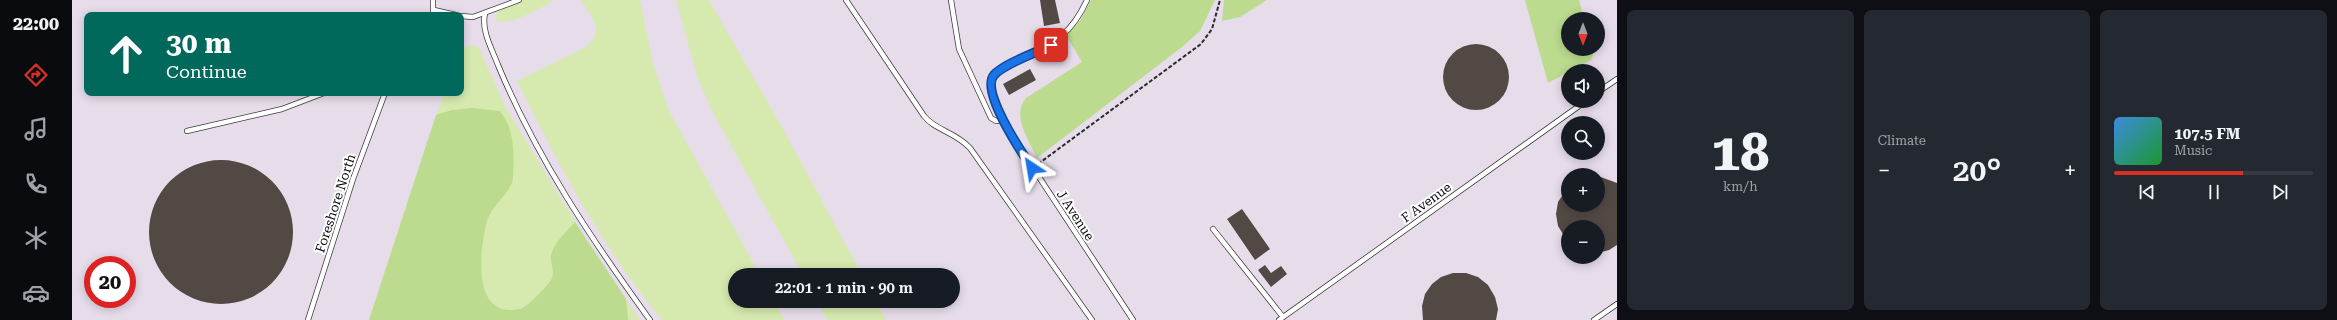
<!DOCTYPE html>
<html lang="en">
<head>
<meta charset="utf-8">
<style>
  body { margin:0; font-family:"Roboto Serif",serif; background:#242831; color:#f1f3f6; height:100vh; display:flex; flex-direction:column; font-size:15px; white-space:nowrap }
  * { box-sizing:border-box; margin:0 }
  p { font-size:13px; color:#9ea1a6 }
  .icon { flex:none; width:22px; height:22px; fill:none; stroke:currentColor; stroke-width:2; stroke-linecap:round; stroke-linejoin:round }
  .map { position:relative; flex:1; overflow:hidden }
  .drawer { display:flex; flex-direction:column; gap:10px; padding:10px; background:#0d0f14; width:720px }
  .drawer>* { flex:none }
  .guide { position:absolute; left:12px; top:12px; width:380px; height:84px; border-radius:8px; box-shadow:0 2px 10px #0003; background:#00695c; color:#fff; overflow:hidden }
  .needle { width:26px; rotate:180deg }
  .buttons { position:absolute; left:1489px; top:12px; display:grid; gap:8px }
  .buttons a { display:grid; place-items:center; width:44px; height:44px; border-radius:50%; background:#171b24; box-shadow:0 2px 10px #0003; font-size:20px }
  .speed { position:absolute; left:12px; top:256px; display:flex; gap:8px; font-size:20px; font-weight:700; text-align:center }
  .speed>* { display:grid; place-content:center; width:52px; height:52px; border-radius:50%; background:#171b24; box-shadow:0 2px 10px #0003; line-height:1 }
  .speed .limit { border:6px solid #d22; background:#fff; color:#111 }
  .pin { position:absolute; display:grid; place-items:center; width:34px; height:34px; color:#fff; margin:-17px; border-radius:8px; box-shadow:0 2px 6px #0006 }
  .me { position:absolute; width:44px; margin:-22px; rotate:327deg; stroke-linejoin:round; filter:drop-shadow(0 0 3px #0008) }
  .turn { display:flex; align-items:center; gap:14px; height:84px; padding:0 16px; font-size:18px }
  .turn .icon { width:52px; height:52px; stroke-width:2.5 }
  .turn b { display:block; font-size:28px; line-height:34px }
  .big { font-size:30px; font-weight:600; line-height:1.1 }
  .drawer .widget { flex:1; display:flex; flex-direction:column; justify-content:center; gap:6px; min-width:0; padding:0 14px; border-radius:8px; background:#242831 }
  .drawer .dial { align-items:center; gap:0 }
  .dial b { font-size:52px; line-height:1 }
  .song { display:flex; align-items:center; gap:12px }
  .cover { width:48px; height:48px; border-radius:6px; background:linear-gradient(135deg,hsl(210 70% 55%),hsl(130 70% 35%)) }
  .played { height:4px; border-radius:2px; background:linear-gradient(90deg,#d93025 65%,#363941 65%) }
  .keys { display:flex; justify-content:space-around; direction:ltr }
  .heat { display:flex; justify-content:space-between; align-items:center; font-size:22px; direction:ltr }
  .drawer .tiles { flex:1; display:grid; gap:10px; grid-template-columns:repeat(3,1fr) }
  .trip { position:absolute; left:656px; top:268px; width:232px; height:40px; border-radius:20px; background:#171b24; box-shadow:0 2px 10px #0003; font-weight:600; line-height:40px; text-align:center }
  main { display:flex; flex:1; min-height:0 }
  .menu { display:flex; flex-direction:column; width:72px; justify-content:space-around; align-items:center; background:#090b0e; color:#9ea1a6 }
  .menu .icon { width:28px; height:28px }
  .menu .current { color:#d93025 }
  .menu b { font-size:18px; color:#f1f3f6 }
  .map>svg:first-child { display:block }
</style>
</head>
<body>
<main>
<nav class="menu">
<b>22:00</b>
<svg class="icon current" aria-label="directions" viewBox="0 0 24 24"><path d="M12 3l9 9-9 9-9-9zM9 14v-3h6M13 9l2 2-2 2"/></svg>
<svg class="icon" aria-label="music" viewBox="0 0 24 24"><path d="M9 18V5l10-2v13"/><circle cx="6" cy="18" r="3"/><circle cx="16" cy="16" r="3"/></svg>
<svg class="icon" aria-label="phone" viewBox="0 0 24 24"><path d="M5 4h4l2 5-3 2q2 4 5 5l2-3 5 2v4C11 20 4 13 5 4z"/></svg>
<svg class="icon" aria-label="climate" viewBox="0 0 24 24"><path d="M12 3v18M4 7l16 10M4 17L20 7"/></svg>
<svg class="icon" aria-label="car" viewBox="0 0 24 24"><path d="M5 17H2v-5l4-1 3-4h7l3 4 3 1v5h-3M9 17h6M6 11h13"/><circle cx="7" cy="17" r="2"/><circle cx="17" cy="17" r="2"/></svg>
</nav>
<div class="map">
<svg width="1545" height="320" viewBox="0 0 1545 320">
  <rect width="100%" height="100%" fill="#fff6e6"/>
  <path fill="#e6dcea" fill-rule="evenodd" d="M0,0H1545V320H0ZM15,15H389V93H15ZM1496,19H1526V49H1496ZM1496,71H1526V101H1496ZM1496,123H1526V153H1496ZM1496,175H1526V205H1496ZM1496,227H1526V257H1496ZM21,265H55V299H21ZM663,275H881V301H663Z"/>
  <path fill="#d6eaaf" d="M452,0H482C464,10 447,22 426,22L423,17L427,11Z
    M509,0H568L581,63L597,111L688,275H663V301H702L712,320H590C530,247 486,164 445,81L512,48C535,31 521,20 509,0Z
    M604,0H637L711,129L790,275H731L639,109L625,76Z
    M400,45L407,48L434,108L525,258L568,320H297L372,93H389V53L393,47Z
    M745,301H804L814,320H755Z"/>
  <path fill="#bcdb8e" d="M1019,0H1143L1128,31L1110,47L965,158C957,141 939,115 954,98L1010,62L994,35L1008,21Z
    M1152,0H1195L1168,17L1150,21Z
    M1453,0H1507L1512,19H1496V49H1521V55L1519,60L1476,83Z
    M400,108L428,111C443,129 442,155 441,178C440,192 420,204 415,221C408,247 398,320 448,309C459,304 472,289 479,280C484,272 478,264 479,256C481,243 495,231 503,222L554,299L556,320H297L364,115L380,110Z"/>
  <path fill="#524945" d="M968,0H983L988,23L972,26Z
    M1371 77a33 33 0 1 1 66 0a33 33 0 1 1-66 0Z
    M958,69L964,80L937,95L931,84Z
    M77 232a72 72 0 1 1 144 0a72 72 0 1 1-144 0Z
    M1526,176L1545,183V245L1537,250L1526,253V227H1496V242L1486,226L1484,214L1486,202L1496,187V205H1526Z
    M1170,209L1198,249L1183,260L1155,219Z
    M1193,265L1199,273L1209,266L1215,274L1199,287L1186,270Z
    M1381,273H1394L1406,277L1416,285L1423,297L1426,309L1424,320H1351L1350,306L1353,294L1360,284L1369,277Z"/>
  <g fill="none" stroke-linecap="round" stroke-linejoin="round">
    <defs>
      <path id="service" d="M361,0V15
        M774,0L852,116C864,131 882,131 898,148L1020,320
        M879,0L887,49L919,118L924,121L932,120
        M1015,0C993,49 965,46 925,72C909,88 932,120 940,136L1061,320
        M362,10L384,15
        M413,13C409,31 420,49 426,65C464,157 520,240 578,320
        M389,16L401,17L447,0
        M1526,92L1545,79
        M115,131L210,109L252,93
        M1141,229L1211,317
        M236,320L281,179L313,93
        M1207,320L1514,101
        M1522,320L1545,304"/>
    </defs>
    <use href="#service" stroke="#3c3c3c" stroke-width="6"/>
    <path stroke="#2b2b2b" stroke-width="2" stroke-dasharray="4 2" stroke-linecap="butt" d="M966,164L1129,44L1140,29L1148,0"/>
    <use href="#service" stroke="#fff" stroke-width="4.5"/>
  </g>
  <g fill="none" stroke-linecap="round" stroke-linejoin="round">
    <defs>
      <path id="route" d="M960,168C950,153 908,91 922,75C933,63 964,53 979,45"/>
    </defs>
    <use href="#route" stroke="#114b97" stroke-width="10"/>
    <use href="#route" stroke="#1a73e8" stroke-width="7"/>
  </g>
  <g text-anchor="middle" stroke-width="4" stroke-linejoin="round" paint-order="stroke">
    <g font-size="13" fill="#090909" stroke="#fff">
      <text transform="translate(1354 202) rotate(-36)" y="5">F Avenue</text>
      <text transform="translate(263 203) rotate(-72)" y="5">Foreshore North</text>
      <text transform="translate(1004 215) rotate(57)" y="5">J Avenue</text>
    </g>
  </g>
</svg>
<div class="buttons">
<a><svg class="needle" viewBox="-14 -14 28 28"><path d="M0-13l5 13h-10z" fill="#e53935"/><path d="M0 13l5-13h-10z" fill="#9ea1a6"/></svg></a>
<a><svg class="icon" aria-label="sound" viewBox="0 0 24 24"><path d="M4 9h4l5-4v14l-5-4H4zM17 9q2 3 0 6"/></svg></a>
<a><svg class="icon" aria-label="search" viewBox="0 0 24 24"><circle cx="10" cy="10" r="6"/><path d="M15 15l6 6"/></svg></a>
<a>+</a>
<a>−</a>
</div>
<div class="speed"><div class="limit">20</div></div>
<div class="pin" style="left:979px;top:45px;background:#d93025"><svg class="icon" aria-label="arrive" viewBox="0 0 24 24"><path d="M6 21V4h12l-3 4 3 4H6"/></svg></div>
<svg class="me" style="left:960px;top:168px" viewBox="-20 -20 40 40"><path d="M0-17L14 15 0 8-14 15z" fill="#1a73e8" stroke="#fff" stroke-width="4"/></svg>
<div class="trip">22:01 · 1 min · 90 m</div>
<div class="guide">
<div class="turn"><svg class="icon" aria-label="ahead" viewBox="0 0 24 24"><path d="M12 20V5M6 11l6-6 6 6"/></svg><div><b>30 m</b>Continue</div></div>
</div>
</div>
<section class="drawer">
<div class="tiles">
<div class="widget dial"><b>18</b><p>km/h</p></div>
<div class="widget"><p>Climate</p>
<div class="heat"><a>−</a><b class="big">20°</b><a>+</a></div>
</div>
<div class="widget">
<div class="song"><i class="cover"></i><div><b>107.5 FM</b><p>Music</p></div></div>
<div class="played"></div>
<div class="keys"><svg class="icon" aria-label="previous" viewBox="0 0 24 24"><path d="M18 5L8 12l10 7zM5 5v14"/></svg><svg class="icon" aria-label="pause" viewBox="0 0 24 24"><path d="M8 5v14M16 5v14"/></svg><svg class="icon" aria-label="next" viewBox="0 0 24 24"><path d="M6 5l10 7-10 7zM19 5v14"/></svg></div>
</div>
</div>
</section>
</main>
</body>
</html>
